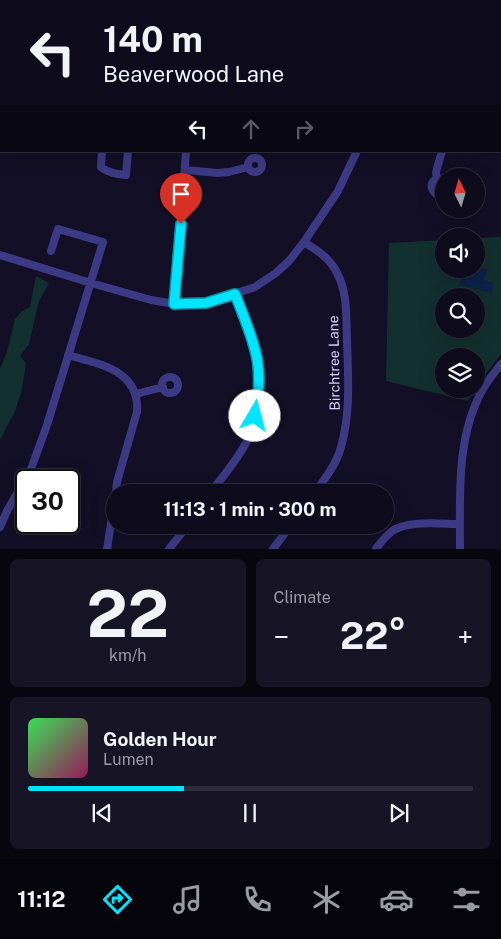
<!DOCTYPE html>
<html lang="en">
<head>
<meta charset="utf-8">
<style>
  body { margin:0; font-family:"Public Sans",sans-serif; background:#171425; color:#f1f3f6; height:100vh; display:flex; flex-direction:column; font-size:19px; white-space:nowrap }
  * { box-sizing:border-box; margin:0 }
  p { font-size:16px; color:#9b9ba3 }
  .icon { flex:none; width:28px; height:28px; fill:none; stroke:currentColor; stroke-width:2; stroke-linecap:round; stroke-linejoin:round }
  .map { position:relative; height:549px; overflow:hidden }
  .details { display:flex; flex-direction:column; gap:10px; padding:10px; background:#08060f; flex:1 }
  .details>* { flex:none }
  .banner { position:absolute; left:0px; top:0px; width:501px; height:152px; box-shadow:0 5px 20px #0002,0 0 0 1px #2e2b3b; background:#0e0b1c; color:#f1f3f6; overflow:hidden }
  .needle { width:32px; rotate:355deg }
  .fabs { position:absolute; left:435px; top:168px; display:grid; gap:10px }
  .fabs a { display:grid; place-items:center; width:50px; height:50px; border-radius:50%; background:#0e0b1c; box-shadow:0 5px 20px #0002,0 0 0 1px #2e2b3b; font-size:25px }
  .speed { position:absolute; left:15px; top:469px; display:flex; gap:10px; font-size:25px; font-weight:700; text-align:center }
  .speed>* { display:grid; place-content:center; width:65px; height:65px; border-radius:50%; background:#0e0b1c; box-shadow:0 5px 20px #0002,0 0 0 1px #2e2b3b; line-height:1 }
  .speed .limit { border:2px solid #111; border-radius:8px; background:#fff; color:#111 }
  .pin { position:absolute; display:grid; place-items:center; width:42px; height:42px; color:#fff; margin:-51px -21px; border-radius:50% 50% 50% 0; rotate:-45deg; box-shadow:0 0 5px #0007 }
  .pin .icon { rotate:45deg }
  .me { position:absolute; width:55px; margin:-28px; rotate:8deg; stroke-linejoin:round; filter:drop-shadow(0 0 4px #0008) }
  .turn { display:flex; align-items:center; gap:18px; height:105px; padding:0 20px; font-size:22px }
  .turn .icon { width:65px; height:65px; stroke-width:2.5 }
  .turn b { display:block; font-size:35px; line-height:42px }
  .lanes { display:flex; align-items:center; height:48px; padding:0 20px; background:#0003; justify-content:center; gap:25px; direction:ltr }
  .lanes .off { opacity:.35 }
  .big { font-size:38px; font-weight:700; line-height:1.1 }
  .details .card { flex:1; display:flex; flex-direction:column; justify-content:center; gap:8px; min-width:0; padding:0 18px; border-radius:8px; background:#171425 }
  .details .dial { align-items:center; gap:0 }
  .dial b { font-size:65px; line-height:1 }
  .song { display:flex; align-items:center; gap:15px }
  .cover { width:60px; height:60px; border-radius:8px; background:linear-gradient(135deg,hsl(130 70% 55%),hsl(330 70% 35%)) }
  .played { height:5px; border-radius:2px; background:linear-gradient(90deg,#00e5ff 35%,#2e2b3b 35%) }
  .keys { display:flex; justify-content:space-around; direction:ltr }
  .heat { display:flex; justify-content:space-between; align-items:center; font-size:28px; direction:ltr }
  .details .tiles { flex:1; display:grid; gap:10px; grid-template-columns:1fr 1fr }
  .card:last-child { grid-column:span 2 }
  .trip { position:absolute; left:106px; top:484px; width:288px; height:50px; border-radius:25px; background:#0e0b1c; box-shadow:0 5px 20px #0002,0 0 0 1px #2e2b3b; font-weight:700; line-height:50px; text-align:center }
  .dock { display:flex; height:80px; justify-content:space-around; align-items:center; background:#06040b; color:#9b9ba3 }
  .dock .icon { width:35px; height:35px }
  .dock .active { color:#00e5ff }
  .dock b { font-size:22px; color:#f1f3f6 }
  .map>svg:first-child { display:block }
</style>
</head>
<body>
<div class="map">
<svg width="501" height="549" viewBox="0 0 501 549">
  <rect width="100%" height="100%" fill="#130f26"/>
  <path fill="#12302f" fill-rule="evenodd" d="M156,0H339V1H156Z
    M501,237V354L476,387V356H444V389H475L468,401L386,381L389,243L444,240V269H476V238ZM444,296H476V329H444Z
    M36,276L49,283L39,301L29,344L20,356L26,363L22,390L15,411L0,440V369L7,352L15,319L22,311L30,307Z"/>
  <path fill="#0c2248" d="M476,267L487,269L484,280L494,283L492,293L459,285L462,274L473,277Z"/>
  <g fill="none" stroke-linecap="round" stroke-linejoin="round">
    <path stroke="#3d3a85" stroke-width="8" d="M380,1V0
      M493,1L494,0
      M500,81L501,82
      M500,89L501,88
      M0,111H1
      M0,142L1,143
      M102,151L101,167C108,173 117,174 126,175L128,151
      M248 165a7 7 0 1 1 14 0a7 7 0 1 1-14 0Z
      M185,170L218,173L229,172L248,167
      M437,179L436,172L442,151
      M444,180C433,176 427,186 436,194H441L444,193
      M304,242C318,251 330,258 337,273C348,293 346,318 347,340C348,376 351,412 341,447C337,463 325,479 315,492
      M0,255L91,283L151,300L175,304L206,303L255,287L276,273L289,261L304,242L338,191L357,151
      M175,304L186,151
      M68,355C99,364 140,370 137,412L117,482L116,492
      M162 385a8 8 0 1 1 16 0a8 8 0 1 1-16 0Z
      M136,394L163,387
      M211,492C224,475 239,458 248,439C260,412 262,380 256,352C251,333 242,313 235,294
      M0,527L7,511L31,469L47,425L103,242L58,229L51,251
      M107,549L115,498
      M169,549L188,525
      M273,549L291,525
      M376,549C380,543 386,536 392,531C409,520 440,524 460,524
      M460,549C460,496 456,436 483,389C488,380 495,372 501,364"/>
  </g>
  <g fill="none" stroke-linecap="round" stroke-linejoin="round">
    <defs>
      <path id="route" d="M181,224L174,304L206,303L235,294C242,312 250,331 255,350C261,371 259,395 255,416"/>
    </defs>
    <use href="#route" stroke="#0095a6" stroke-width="12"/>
    <use href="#route" stroke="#00e5ff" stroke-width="9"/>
  </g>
  <g text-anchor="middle" stroke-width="5" stroke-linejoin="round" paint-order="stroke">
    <g font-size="14" fill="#d9d4ff" stroke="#130f26">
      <text transform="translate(334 363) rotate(-91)" y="5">Birchtree Lane</text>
    </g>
  </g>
</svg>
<div class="fabs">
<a><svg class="needle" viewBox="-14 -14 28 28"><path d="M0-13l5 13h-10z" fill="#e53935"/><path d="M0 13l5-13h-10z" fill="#9b9ba3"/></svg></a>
<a><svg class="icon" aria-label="sound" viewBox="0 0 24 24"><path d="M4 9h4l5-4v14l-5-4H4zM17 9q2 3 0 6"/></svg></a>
<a><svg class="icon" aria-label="search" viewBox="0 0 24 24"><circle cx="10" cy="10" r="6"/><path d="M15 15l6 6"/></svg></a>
<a><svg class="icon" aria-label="layers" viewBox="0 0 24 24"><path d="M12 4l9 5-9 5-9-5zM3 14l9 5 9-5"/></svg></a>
</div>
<div class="speed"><div class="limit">30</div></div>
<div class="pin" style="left:181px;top:224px;background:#d93025"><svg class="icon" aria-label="arrive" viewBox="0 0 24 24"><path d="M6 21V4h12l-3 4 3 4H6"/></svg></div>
<svg class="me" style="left:255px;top:416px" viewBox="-20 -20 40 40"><circle r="19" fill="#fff"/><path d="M0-13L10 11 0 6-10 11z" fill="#00e5ff"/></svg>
<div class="trip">11:13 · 1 min · 300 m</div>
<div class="banner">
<div class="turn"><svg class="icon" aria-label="left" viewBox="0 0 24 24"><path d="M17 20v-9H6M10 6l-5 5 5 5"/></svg><div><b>140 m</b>Beaverwood Lane</div></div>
<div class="lanes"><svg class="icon" aria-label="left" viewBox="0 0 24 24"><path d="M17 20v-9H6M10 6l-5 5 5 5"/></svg><svg class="icon off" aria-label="ahead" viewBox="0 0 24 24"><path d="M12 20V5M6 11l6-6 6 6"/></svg><svg class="icon off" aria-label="right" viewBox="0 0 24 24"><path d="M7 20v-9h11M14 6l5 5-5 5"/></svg></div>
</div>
</div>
<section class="details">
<div class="tiles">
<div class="card dial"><b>22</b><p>km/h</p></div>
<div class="card"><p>Climate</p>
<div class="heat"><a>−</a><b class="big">22°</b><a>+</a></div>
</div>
<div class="card">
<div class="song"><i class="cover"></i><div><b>Golden Hour</b><p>Lumen</p></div></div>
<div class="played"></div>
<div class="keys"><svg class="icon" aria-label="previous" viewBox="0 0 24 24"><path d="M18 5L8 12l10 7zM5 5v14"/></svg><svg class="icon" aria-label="pause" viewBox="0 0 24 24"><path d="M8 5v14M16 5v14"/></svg><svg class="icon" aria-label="next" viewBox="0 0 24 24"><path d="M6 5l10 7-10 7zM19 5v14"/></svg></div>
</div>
</div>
</section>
<nav class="dock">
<b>11:12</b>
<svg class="icon active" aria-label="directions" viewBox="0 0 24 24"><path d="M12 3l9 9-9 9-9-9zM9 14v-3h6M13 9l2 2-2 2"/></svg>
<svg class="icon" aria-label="music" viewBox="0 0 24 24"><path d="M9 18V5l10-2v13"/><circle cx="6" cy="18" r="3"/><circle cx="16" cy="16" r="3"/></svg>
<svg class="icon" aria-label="phone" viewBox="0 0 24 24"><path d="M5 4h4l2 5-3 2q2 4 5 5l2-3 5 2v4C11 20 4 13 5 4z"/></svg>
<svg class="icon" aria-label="climate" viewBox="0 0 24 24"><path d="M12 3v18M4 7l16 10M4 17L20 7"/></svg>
<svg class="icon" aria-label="car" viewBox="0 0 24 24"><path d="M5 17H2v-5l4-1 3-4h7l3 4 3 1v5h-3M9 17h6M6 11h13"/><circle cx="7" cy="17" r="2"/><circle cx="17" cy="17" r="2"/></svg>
<svg class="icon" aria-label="filters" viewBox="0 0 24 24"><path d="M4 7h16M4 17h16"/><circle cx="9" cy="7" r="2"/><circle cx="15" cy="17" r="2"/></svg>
</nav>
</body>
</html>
